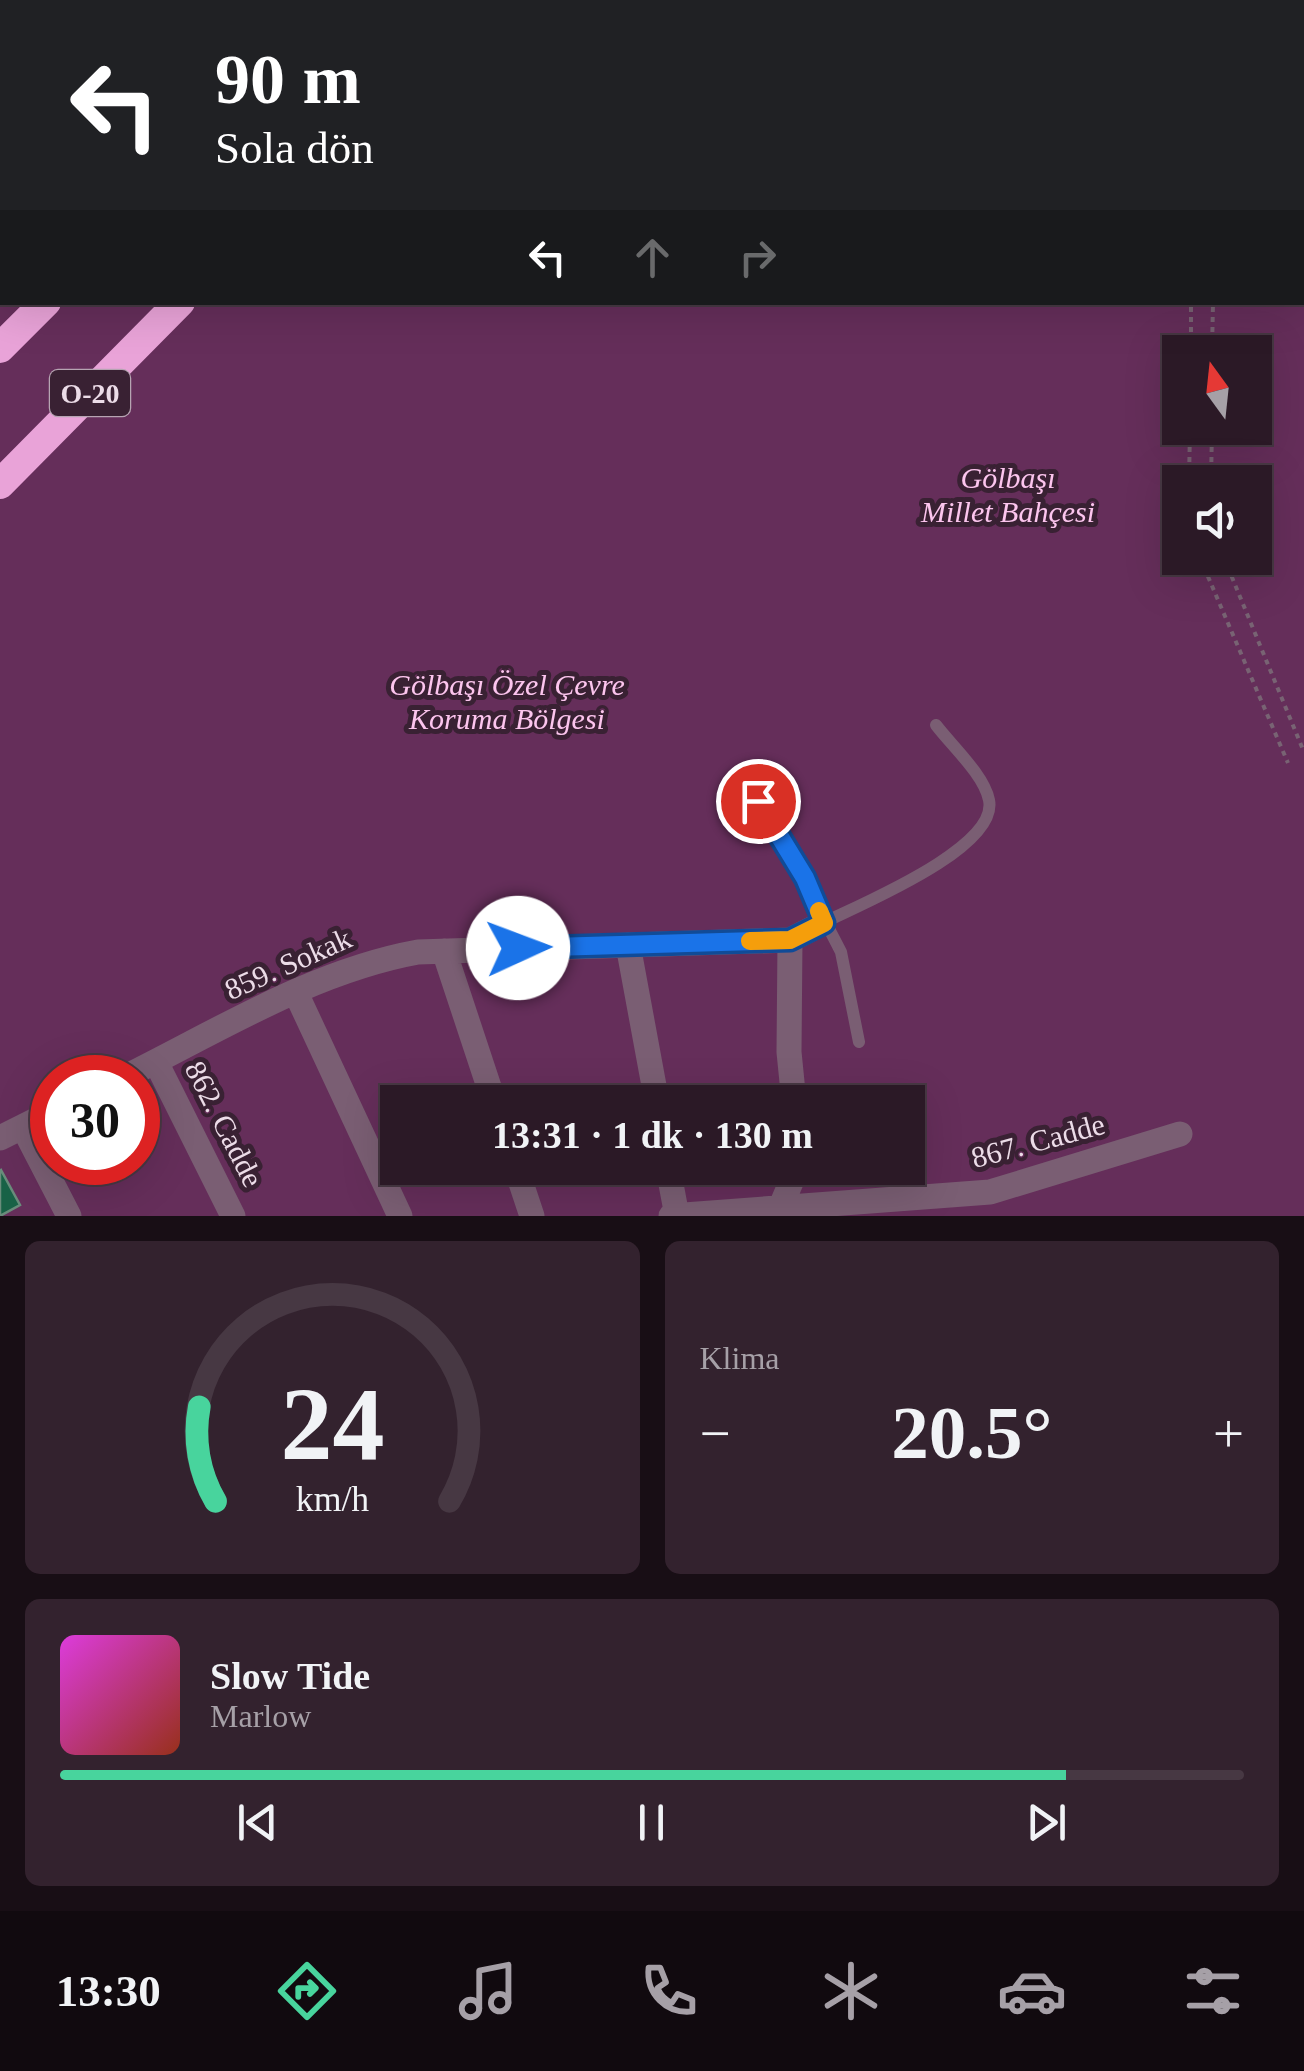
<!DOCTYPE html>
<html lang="tr">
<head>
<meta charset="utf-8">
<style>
  body { margin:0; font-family:"Times New Roman",serif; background:#33222e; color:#f1f3f6; height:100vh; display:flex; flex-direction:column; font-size:38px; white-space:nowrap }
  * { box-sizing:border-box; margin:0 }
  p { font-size:32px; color:#a6a0a7 }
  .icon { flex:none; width:55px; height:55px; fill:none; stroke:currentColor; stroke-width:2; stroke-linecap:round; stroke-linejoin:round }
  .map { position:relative; height:1216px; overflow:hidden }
  .sheet { display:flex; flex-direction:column; gap:25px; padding:25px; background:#180e15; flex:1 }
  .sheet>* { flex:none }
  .hud { position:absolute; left:0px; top:0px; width:1305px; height:305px; box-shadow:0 10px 40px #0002,0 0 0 2px #473843; background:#202124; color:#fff; overflow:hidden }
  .needle { width:65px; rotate:345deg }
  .buttons { position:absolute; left:1162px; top:335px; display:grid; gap:20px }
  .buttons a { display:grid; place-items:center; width:110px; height:110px; border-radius:0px; background:#2b1926; box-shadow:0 10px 40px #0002,0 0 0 2px #473843; font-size:50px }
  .speed { position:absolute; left:30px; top:1055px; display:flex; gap:20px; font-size:50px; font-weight:700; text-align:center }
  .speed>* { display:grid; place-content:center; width:130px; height:130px; border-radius:50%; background:#2b1926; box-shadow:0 10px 40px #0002,0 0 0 2px #473843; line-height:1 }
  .speed .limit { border:15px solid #d22; background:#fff; color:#111 }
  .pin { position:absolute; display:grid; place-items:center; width:85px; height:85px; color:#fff; margin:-42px; border:5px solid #fff; border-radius:50%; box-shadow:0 2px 10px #0007 }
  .me { position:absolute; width:110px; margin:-55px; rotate:88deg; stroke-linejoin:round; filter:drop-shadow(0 0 8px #0008) }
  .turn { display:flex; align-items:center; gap:35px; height:210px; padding:0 50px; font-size:45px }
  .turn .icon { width:130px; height:130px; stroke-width:2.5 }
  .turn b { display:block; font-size:70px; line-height:85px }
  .lanes { display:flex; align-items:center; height:95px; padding:0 50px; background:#0003; justify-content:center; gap:50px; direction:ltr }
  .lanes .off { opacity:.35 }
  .big { font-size:75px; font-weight:600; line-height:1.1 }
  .sheet .tile { flex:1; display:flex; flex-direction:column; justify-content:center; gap:15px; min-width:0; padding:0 35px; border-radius:15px; background:#33222e }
  .sheet .dial { align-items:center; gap:0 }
  .dial svg { height:260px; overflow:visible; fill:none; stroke:#473843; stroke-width:7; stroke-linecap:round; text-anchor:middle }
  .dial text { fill:#f1f3f6; stroke:none }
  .song { display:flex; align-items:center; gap:30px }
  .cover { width:120px; height:120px; border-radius:15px; background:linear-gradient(135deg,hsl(300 70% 55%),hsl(10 70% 35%)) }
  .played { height:10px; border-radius:5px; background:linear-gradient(90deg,#48d49d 85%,#473843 85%) }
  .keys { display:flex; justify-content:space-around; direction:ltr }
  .heat { display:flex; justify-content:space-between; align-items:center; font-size:55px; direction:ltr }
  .sheet .tiles { flex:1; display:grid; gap:25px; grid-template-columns:1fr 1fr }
  .tile:last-child { grid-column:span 2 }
  .trip { position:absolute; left:380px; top:1085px; width:545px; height:100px; border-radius:0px; background:#2b1926; box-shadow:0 10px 40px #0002,0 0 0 2px #473843; font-weight:600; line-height:100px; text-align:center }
  .tabs { display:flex; height:160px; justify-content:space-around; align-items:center; background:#110a0f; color:#a6a0a7 }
  .tabs .icon { width:70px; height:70px }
  .tabs .on { color:#48d49d }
  .tabs b { font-size:45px; color:#f1f3f6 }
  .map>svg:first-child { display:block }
</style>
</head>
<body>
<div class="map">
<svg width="1304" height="1216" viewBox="0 0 1304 1216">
  <rect width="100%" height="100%" fill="#392133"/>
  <path fill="#652e5a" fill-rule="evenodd" d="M0,0H1304V1216H0ZM2,2H1302V302H2ZM1180,352H1255V428H1180ZM1180,482H1255V558H1180ZM52,1078H138V1162H52ZM398,1102H908V1168H398Z"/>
  <path fill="#824575" d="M0,0H292L2,2L0,271Z"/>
  <path fill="#186246" stroke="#698c7b" stroke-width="2.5" d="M1,1170L20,1205L0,1216V1171Z"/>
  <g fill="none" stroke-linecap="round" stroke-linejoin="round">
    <path stroke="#786373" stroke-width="4" stroke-dasharray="5 5" stroke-linecap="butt" d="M1189,0V2
      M1210,0V2
      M1191,352V302
      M1212,352L1213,302
      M1189,482L1190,428
      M1211,482L1212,428
      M1200,558L1288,763
      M1224,558L1304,752"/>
    <path stroke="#7a5e73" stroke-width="12" d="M738,771L778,830L841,952L859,1042
      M823,923C859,905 999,848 989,800C984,775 952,746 936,725"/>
    <path stroke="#7a5e73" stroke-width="25" d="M790,940L789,1052L794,1102
      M628,945L657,1102
      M444,951L494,1102
      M296,993L400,1216
      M156,1062L233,1216
      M123,1078C218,1031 313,971 418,952L790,940L823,923
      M23,1127L69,1216
      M0,1138L52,1112
      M516,1168L532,1216
      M668,1168L677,1216
      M781,1206L797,1168
      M671,1216L990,1192L1180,1134"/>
    <path stroke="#e9a3d8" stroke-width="30" d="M306,2L308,0
      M352,2L354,0
      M477,2L480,0
      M0,289L2,287
      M0,348L46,302
      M0,484L180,302"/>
  </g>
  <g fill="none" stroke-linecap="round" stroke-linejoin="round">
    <defs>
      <path id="route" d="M518,948L790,940L824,923L805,878L758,801"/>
    </defs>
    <use href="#route" stroke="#114b97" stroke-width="25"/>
    <use href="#route" stroke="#1a73e8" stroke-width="18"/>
    <path stroke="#f59e0b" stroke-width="18" d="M750,941L790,940L824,923L819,911"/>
  </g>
  <g text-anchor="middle" stroke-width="10" stroke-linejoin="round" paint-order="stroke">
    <rect fill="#392133" stroke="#b6a4b2" stroke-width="2.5" x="50" y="370" width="80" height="46" rx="8"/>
    <g font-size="28" font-weight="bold" fill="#ecdce8">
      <text x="90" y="403">O-20</text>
    </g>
    <g font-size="30" font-style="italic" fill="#fcc5ee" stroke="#392133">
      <text x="1008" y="488">Gölbaşı<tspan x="1008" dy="34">Millet Bahçesi</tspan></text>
      <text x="507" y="695">Gölbaşı Özel Çevre<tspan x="507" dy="34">Koruma Bölgesi</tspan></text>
    </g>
    <g font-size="30" fill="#ecdce8" stroke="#392133">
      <text transform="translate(288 964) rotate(-24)" y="10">859. Sokak</text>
      <text transform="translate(224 1124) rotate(63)" y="10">862. Cadde</text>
      <text transform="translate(1038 1141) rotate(-15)" y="10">867. Cadde</text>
    </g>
  </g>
</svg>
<div class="buttons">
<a><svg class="needle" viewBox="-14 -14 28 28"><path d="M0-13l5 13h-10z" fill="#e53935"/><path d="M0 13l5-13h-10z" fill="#a6a0a7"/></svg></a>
<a><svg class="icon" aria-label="sound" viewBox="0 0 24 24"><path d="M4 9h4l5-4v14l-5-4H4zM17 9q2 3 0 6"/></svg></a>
</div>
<div class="speed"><div class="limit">30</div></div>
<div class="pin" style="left:758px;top:801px;background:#d93025"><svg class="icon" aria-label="arrive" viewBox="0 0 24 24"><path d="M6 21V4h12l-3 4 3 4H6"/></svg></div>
<svg class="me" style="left:518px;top:948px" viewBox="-20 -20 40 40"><circle r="19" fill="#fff"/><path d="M0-13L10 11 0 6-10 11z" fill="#1a73e8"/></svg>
<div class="trip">13:31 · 1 dk · 130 m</div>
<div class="hud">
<div class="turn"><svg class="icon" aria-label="left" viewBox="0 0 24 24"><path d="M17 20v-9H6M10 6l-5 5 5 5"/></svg><div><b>90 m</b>Sola dön</div></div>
<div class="lanes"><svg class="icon" aria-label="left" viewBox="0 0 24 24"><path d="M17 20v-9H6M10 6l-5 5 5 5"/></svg><svg class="icon off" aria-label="ahead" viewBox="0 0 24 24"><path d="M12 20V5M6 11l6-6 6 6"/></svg><svg class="icon off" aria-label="right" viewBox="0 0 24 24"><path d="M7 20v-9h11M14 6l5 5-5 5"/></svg></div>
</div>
</div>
<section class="sheet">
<div class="tiles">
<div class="tile dial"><svg viewBox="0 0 100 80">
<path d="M14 69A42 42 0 1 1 86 69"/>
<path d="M14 69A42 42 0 0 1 9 40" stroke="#48d49d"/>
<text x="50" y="56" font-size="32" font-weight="700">24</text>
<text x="50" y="72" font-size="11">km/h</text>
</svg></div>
<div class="tile"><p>Klima</p>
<div class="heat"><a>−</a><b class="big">20.5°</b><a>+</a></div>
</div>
<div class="tile">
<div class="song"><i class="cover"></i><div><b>Slow Tide</b><p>Marlow</p></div></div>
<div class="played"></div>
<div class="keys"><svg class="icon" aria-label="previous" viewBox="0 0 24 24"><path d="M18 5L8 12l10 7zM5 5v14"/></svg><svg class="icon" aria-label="pause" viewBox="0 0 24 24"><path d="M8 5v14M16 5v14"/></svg><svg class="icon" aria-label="next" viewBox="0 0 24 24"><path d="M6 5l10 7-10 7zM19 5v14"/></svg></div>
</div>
</div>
</section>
<nav class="tabs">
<b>13:30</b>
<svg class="icon on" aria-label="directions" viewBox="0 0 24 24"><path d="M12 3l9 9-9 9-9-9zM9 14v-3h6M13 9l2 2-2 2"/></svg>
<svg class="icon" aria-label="music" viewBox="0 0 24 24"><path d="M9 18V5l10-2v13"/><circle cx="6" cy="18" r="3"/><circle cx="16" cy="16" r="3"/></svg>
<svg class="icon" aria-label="phone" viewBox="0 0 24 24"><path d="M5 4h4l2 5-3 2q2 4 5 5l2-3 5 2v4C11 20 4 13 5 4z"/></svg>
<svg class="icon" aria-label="climate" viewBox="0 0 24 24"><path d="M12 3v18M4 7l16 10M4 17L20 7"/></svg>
<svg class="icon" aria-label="car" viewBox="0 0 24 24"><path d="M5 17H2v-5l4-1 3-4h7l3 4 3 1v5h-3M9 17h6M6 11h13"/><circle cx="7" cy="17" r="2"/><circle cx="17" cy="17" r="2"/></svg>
<svg class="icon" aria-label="filters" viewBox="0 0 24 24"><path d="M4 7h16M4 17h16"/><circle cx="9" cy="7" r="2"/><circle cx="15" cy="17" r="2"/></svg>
</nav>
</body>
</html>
